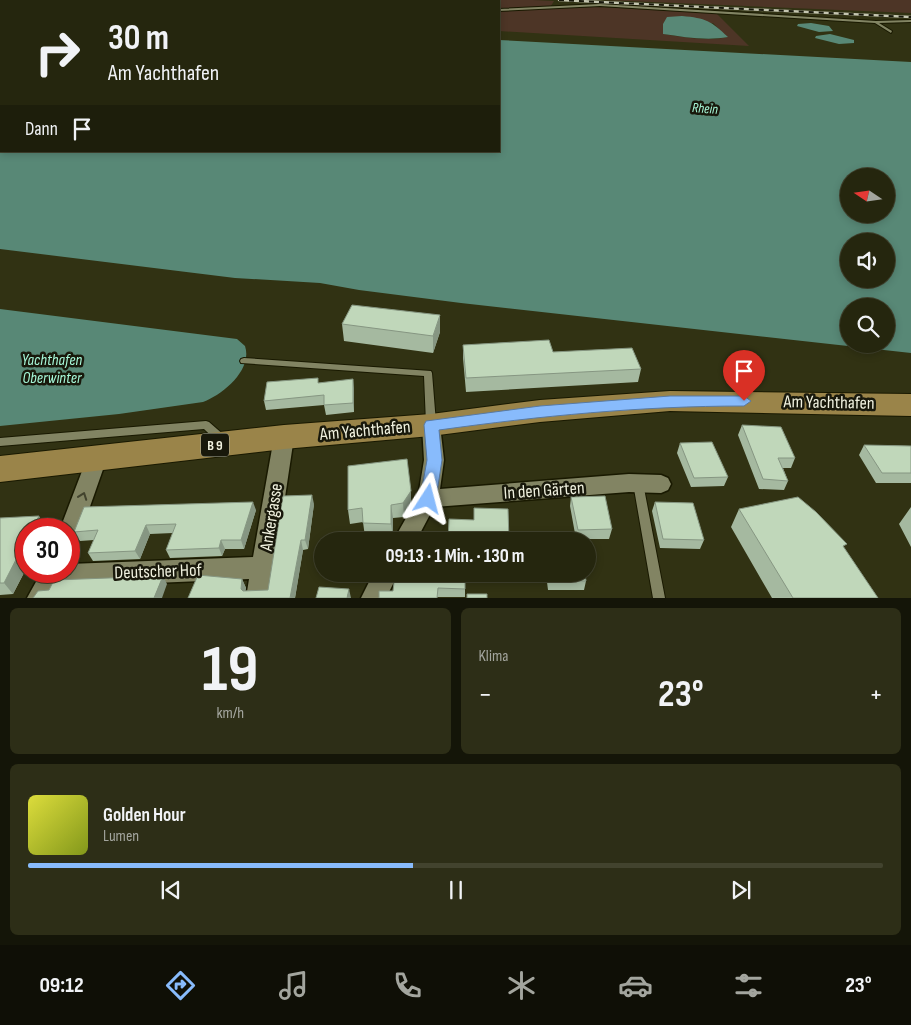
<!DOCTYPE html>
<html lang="de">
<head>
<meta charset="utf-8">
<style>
  body { margin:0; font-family:"Sofia Sans Condensed",sans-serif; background:#2d2e17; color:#f1f3f6; height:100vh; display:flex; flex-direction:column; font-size:19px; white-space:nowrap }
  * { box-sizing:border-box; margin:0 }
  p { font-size:16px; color:#a3a59e }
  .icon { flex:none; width:28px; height:28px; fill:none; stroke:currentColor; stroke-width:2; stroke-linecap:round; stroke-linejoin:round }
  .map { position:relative; height:598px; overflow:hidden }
  .sheet { display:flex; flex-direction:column; gap:10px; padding:10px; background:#141508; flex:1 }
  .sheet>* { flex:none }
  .banner { position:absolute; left:0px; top:0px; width:500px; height:152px; box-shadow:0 2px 8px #0003,0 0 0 1px #42432e; background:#25260e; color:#f1f3f6; overflow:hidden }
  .needle { width:32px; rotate:283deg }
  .tools { position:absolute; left:840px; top:168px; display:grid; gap:10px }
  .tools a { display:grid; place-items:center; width:55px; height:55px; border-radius:50%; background:#25260e; box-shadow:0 2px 8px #0003,0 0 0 1px #42432e; font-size:25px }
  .speed { position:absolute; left:15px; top:518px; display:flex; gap:10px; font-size:25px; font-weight:700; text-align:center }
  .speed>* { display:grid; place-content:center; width:65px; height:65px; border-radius:50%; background:#25260e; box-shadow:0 2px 8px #0003,0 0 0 1px #42432e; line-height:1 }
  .speed .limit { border:8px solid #d22; background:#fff; color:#111 }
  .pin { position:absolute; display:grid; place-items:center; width:42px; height:42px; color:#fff; margin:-51px -21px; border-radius:50% 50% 50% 0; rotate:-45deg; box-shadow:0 0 5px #0007 }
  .pin .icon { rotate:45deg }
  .me { position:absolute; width:55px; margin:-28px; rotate:9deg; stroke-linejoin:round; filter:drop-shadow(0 0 4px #0008) }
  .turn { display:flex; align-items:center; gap:18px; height:105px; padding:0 25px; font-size:22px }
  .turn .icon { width:65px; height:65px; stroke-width:2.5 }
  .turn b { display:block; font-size:35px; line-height:42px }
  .then { display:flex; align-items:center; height:48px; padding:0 25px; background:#0003; gap:10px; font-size:19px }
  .big { font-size:38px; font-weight:700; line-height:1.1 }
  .sheet .card { flex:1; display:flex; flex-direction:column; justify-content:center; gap:8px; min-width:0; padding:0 18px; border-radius:8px; background:#2d2e17 }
  .sheet .dial { align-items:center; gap:0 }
  .dial b { font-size:65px; line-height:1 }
  .song { display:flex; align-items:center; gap:15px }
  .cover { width:60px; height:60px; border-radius:8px; background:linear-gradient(135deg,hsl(60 70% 55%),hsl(70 70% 35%)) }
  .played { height:5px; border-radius:2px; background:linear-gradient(90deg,#88bbfc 45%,#42432e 45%) }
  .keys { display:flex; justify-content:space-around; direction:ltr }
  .heat { display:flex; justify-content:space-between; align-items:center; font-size:28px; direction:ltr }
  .sheet .tiles { flex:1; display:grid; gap:10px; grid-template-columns:1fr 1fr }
  .card:last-child { grid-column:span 2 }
  .trip { position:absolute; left:314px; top:532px; width:282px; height:50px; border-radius:25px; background:#25260e; box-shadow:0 2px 8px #0003,0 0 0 1px #42432e; font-weight:700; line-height:50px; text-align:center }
  .tab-bar { display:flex; height:80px; justify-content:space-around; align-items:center; background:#0f0f06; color:#a3a59e }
  .tab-bar .icon { width:35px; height:35px }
  .tab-bar .active { color:#88bbfc }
  .tab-bar b { font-size:22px; color:#f1f3f6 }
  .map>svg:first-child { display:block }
</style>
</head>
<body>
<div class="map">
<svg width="911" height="598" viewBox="0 0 911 598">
  <rect width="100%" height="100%" fill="#313213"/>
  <path fill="#4d3526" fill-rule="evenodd" d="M291,0H533L554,1L551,6L499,9V1Z
    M604,0H911V13Z
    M579,6L716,13L749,46L499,31V11ZM713,23L727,37C706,42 684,37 663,34Z"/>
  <path fill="#588876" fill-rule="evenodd" d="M0,15L1,151H499V40L911,62V353L461,303L359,290L320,283L235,278L0,249ZM886,176V214H849V176ZM886,241V279H849V241ZM886,306V344H849V306Z
    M682,16C706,18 711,21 728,37C707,41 684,37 663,34V24L667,17Z
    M811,23L829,26L833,31L819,32L797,26L798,24Z
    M830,34L854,40V43L839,44L815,38L816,36Z
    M0,309L237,339L245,346C253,370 222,395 203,402L119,414L0,426Z"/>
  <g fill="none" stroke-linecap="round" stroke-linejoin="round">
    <defs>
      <path id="service" d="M600,4L876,21L911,20V22L879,23L892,31L891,33L875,23L600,6L499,11V9Z
        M244,358L431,371L432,373L436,423L434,426L431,427L428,426L426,423L424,376L241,363L240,361L241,359Z
        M206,421L209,422L225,436L227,439L225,442C217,444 210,434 204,429L0,446V438Z
        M638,479L642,480L643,483L665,598H653L633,483L634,480Z"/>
      <path id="minor" d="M431,418L438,420L440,425L444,460L440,489L629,474L661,475L668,478L671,484L668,490L661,493L629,492L434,507L416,541H393L418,497L424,460L422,425L424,420Z
        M284,430L291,432L294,437L270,598H246L249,579L59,587L53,598H27L42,571H69V564L253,557L274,437L277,432Z
        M97,450L104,452L107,458L80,535L77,542L69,545V529H60L87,458L90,452Z
        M373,574H398L386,598H361Z"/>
      <path id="primary" d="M670,391L911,394V416L670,411L540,422L431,436L284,449L0,482V456L284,425L431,414L540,400Z"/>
    </defs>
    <use href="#service" stroke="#191900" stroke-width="2"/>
    <use href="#minor" stroke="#191900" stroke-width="3"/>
    <use href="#primary" stroke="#191900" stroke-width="2"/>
    <use href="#service" fill="#828463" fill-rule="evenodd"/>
    <use href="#minor" fill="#828463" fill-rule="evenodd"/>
    <use href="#primary" fill="#9a8449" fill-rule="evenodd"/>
    <defs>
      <path id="rail" d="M559,0L911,17"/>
    </defs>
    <use href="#rail" stroke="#c4c5b0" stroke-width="2.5"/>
    <use href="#rail" stroke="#18180b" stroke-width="2" stroke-dasharray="5" stroke-linecap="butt"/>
  </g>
  <path fill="#a5b9a0" d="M440,315V332L433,353L344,341L342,324Z
    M463,345L553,352L641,369L638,382L466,392L463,358Z
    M319,383L354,388V412L326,415L324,405L266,410L264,401Z
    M742,425L795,458L791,468H783L788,481L784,490L759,489L738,435Z
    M680,443L728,477L724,486L691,487L677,453Z
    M864,445L911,446V483H876L859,455Z
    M407,459L411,505L404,517L393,518V537H365L363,522L350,524L348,510Z
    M571,497L612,529L609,539H576L570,506Z
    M655,502L704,540L700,549L660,548L652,511Z
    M314,504L308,549L303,550L295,598H188L242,579L246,588L245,591L268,590Z
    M911,507V547L899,524Z
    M739,509L844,549L878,598H772L731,527Z
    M256,510L244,549H225L222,556L170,558L166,550L173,533L150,534L140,559L93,561L88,553L94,540L80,541L74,532Z
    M0,518L47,528L26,529V569L13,594L0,595Z
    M465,574V597H438L393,591Z
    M546,574H585L586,581L584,590H548Z"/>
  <path fill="#869682" d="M440,315V332L433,353V336Z
    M353,379L354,388V412L353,403Z
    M411,491V505L404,517L403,503Z
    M312,495L314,504L308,549L305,540Z
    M253,502L256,510L244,549L241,540Z
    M391,505L393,518V537L391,524Z
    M39,516L47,528V529H32Z
    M146,525L150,534L140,559L135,551Z
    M26,540V569L13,594L4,583Z
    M221,540L225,549L222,556L219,548Z
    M301,540L303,550L295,598H290Z
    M163,576L167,584L162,598H154Z
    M242,579L246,588L244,598L241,589Z
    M349,589L351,598H347Z"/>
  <path fill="#c0d7ba" stroke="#869682" d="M237,0H333L331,1H234Z
    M352,305L440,315L433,336L342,324Z
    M549,340L553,352L632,348L641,369L466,378L463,345Z
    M318,378V383L353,379V403L324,405V395L264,401L267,382Z
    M742,425L781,427L795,458H778L788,481L763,479Z
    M712,442L728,477L694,478L680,443Z
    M864,445L911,446V473H882Z
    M407,459L411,491L403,503L391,505V524L363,523L362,508L348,510V466Z
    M312,495L305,540H301L290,598H188L198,575L242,579L241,589L243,591L268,590L283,496Z
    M605,496L612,529L578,530L571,497Z
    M798,497L816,512L847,544L843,546L878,598H793L739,509Z
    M253,502L241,540H221L219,548L166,550L176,524L146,525L135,551L88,553L98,530L74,532L84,507Z
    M655,502L693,503L704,540L663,539Z
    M474,508L508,509L509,541H448L449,519L474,520Z
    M39,516L32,529H26V540L4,583H0V518Z
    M395,574H465V589L438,588L437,598H379V591H393Z
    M548,574H585L586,581L549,580Z
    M163,576L154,598H33L38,591L49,590L54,580Z
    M319,587L349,589L347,598H316Z
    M467,594H487V598H467Z"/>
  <defs><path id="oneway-chevron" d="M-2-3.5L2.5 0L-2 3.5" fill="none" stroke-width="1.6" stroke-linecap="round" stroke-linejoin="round" transform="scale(1.25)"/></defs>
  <use stroke="#42432e" href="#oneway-chevron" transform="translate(83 496) rotate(-70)"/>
  <path fill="#88bbfc" stroke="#587aa4" d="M670,396H744L751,401L744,406C641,406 540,416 439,430L442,460L436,499L434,504L428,506L422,504L420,499L427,460L424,425L426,421L540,406Z"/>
  <g text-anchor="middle" stroke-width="5" stroke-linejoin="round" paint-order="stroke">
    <g font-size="14" font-style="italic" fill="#a7f8d9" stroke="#18180b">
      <text transform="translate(705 108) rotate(4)" y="5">Rhein</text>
    </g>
    <rect fill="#18180b" stroke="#afb09f" stroke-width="1" x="201" y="433.5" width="28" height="23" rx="4"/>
    <g font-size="14" font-weight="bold" fill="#f0f1df">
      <text x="215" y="450">B 9</text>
    </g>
    <g font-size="16" font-style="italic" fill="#a7f8d9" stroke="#18180b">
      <text x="52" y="365">Yachthafen<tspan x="52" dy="18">Oberwinter</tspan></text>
    </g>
    <g font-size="18" fill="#f0f1df" stroke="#18180b">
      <text transform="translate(829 402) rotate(1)" y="6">Am Yachthafen</text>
      <text transform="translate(365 430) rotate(-5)" y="6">Am Yachthafen</text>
      <text transform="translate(544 490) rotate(-4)" y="6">In den Gärten</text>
      <text transform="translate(271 517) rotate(-81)" y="6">Ankergasse</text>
      <text transform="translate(158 571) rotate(-2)" y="6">Deutscher Hof</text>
    </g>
  </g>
</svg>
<div class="tools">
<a><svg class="needle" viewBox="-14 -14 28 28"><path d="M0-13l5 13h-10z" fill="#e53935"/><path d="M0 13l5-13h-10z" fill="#a3a59e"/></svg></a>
<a><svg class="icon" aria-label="sound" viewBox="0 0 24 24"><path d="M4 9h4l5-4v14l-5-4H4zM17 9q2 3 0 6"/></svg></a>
<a><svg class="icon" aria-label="search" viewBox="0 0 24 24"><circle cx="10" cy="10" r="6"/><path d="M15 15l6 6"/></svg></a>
</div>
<div class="speed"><div class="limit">30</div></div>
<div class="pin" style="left:744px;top:401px;background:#d93025"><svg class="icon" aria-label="arrive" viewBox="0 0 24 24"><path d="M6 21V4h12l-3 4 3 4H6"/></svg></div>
<svg class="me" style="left:428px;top:499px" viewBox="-20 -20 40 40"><path d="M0-17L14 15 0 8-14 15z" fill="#88bbfc" stroke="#fff" stroke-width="4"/></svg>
<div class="trip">09:13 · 1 Min. · 130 m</div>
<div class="banner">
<div class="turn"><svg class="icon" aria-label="right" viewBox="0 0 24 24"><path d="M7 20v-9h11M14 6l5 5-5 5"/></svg><div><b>30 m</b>Am Yachthafen</div></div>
<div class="then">Dann<svg class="icon" aria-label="arrive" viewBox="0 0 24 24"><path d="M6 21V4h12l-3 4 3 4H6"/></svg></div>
</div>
</div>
<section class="sheet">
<div class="tiles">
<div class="card dial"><b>19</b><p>km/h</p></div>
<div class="card"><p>Klima</p>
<div class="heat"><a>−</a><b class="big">23°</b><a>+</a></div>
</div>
<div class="card">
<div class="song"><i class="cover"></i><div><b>Golden Hour</b><p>Lumen</p></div></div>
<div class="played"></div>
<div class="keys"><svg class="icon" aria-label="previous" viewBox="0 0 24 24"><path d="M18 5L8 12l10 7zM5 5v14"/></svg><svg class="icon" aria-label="pause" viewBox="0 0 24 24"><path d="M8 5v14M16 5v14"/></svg><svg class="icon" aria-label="next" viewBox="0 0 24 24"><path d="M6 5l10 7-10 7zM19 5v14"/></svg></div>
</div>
</div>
</section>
<nav class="tab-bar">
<b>09:12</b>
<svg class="icon active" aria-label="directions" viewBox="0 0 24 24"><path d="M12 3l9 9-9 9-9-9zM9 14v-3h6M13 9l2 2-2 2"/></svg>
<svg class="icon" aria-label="music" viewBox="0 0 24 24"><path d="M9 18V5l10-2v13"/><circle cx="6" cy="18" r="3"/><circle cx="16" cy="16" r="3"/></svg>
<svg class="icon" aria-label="phone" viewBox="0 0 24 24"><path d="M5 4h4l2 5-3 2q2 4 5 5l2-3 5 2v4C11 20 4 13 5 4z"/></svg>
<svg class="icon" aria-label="climate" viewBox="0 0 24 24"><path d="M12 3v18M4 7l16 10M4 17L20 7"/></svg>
<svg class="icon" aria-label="car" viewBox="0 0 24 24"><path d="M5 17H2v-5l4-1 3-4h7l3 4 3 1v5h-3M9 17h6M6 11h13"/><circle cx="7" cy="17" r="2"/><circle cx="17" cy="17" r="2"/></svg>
<svg class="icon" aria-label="filters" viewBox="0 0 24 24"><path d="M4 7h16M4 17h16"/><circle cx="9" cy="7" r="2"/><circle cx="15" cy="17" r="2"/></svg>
<b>23°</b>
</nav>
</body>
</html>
